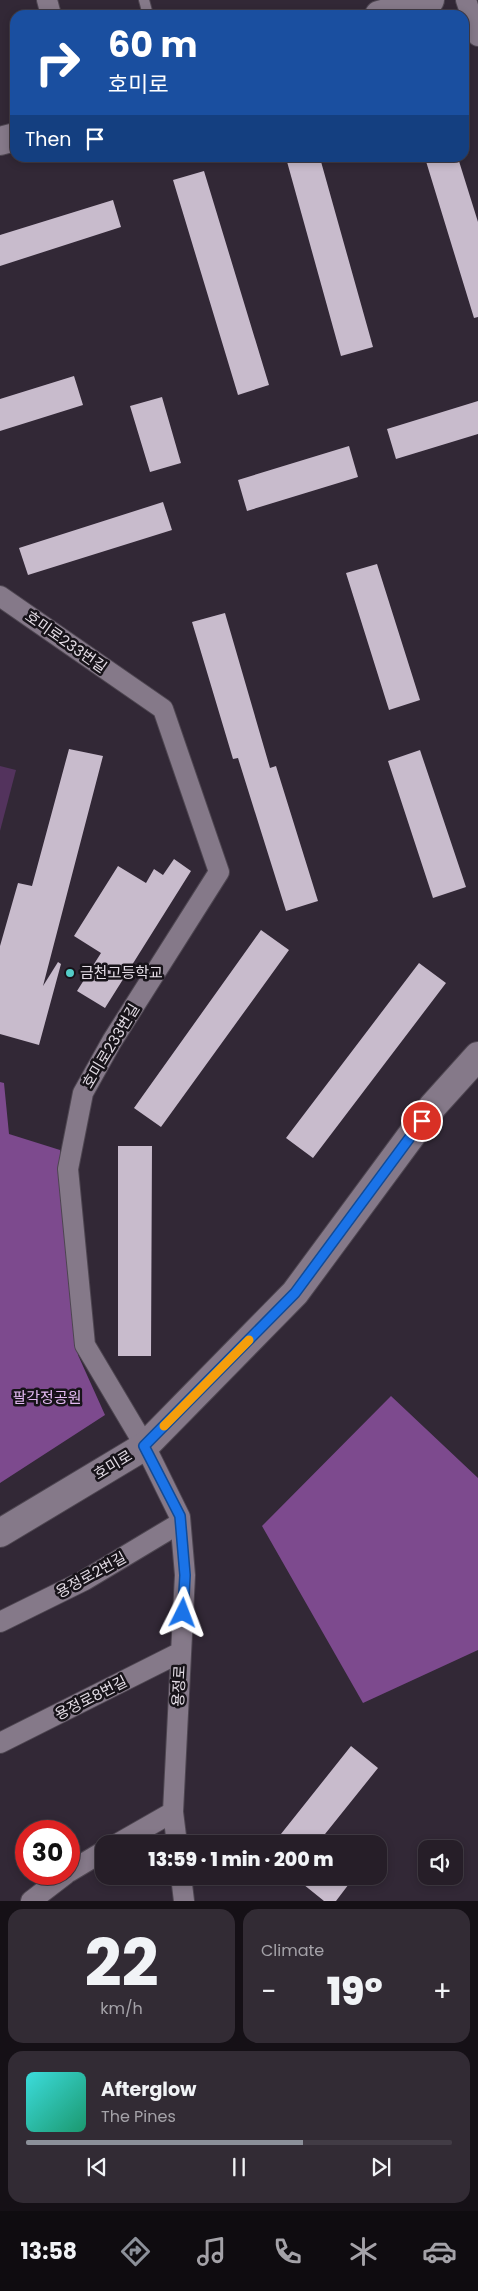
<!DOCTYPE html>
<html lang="en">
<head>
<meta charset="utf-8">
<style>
  body { margin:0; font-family:Poppins,"Noto Sans KR",sans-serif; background:#322b34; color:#f1f3f6; height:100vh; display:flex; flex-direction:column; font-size:19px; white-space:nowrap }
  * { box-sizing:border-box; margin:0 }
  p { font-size:16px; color:#a4a2a8 }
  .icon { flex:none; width:28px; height:28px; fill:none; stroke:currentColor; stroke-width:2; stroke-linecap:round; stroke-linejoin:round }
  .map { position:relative; height:1901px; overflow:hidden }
  .details { display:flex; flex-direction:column; gap:8px; padding:8px; background:#151016; flex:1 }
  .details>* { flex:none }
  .guide { position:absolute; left:10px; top:10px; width:459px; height:152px; border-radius:15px; box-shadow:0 2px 8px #0003,0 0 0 1px #423c45; background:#1a4fa0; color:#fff; overflow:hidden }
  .buttons { position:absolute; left:418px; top:1840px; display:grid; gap:10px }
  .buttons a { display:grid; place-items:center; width:45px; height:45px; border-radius:10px; background:#261e28; box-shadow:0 2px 8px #0003,0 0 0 1px #423c45; font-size:25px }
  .speed { position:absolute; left:15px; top:1820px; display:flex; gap:10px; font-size:25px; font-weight:700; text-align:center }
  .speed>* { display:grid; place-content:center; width:65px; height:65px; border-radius:50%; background:#261e28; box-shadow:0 2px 8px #0003,0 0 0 1px #423c45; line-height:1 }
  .speed .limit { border:8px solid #d22; background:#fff; color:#111 }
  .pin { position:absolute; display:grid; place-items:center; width:42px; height:42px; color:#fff; margin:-21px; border:2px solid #fff; border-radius:50%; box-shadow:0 1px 5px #0007 }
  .me { position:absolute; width:55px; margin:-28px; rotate:3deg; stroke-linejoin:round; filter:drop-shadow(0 0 4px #0008) }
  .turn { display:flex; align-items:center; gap:18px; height:105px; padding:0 15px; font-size:22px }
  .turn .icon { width:65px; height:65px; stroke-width:2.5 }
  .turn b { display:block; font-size:35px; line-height:42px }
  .then { display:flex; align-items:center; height:48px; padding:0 15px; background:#0003; gap:10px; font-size:19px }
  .big { font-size:38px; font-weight:800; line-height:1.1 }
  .details .card { flex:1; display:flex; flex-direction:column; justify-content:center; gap:8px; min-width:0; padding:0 18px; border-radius:15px; background:#322b34 }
  .details .dial { align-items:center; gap:0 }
  .dial b { font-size:65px; line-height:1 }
  .song { display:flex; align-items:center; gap:15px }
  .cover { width:60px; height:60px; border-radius:8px; background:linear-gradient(135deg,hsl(180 70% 55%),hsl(160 70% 35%)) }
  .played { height:5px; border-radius:2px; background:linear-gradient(90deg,#8c9099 65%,#423c45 65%) }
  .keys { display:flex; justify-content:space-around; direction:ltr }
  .heat { display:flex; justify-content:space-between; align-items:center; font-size:28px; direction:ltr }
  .details .tiles { flex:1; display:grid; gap:8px; grid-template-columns:1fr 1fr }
  .card:last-child { grid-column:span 2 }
  .trip { position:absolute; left:95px; top:1835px; width:292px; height:50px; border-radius:15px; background:#261e28; box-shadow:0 2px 8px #0003,0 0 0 1px #423c45; font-weight:800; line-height:50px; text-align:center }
  .dock { display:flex; height:80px; justify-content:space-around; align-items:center; background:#0f0c10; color:#a4a2a8 }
  .dock .icon { width:35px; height:35px }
  .dock .selected { color:#8c9099 }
  .dock b { font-size:22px; color:#f1f3f6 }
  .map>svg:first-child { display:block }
</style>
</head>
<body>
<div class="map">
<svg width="478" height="1901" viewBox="0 0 478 1901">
  <rect width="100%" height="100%" fill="#322836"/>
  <path fill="#53335d" d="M0,766L16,770L0,831Z"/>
  <path fill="#7d4a8e" d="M0,1082L4,1083L9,1134L60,1150L78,1355L105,1415L0,1483Z
    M391,1396L478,1478V1650L363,1703L262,1526Z"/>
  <path fill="#c8bbcc" d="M286,158H320L373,347L341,356Z
    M425,158H458L478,222V317L474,318Z
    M204,171L269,385L238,395L173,180Z
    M113,200L121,227L0,266V235Z
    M74,376L83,405L0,431V399Z
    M162,397L181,463L150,472L130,406Z
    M478,401V434L396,459L387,429Z
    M349,446L358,477L247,511L238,480Z
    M163,502L172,530L28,575L19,548Z
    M377,564L420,700L389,710L346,573Z
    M225,613L270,768L276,766L318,901L286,911L238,758L233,759L192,622Z
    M69,749L103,756L43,986L58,962L61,964L39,1045L0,1034V946L18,883L32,886Z
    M420,750L466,887L433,898L388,761Z
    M174,859L191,871L105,1008L77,991L101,953L74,936L118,866L146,883L154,869L163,875Z
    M261,930L289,950L161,1127L134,1108Z
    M419,963L446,983L313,1158L286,1138Z
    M118,1146H152L151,1356H118Z
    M351,1746L378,1768L317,1844H273Z
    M293,1876H355L336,1901H324Z"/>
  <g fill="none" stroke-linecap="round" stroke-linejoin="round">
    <defs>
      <path id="lane" d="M144,0L148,15"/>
      <path id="street" d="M47,0L51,15
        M466,0L478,36
        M0,596L163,709L219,872L112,1041L83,1093L68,1169L85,1345L145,1446L180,1517L185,1575L173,1812L177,1844
        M0,1622L85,1580L180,1523
        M0,1743L181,1652
        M117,1844L173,1812
        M69,1872L104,1851
        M181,1876L184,1901
        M31,1901L66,1874"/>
      <path id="secondary" d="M379,15L430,0
        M0,141L15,137
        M0,1533L145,1446L295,1293L433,1106L478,1056"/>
    </defs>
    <use href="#lane" stroke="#4e4651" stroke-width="12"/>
    <use href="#street" stroke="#4e4651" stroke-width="22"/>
    <use href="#secondary" stroke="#4e4651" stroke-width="30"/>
    <use href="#lane" stroke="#857989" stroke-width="10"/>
    <use href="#street" stroke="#857989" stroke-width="20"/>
    <use href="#secondary" stroke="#857989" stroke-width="28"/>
  </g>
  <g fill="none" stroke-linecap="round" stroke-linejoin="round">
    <defs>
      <path id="route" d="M183,1613L185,1575L180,1516L144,1446L295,1293L422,1121"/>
    </defs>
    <use href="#route" stroke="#114b97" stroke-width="12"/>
    <use href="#route" stroke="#1a73e8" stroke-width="9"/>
    <path stroke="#f59e0b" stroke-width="9" d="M164,1426L249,1340"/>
  </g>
  <circle fill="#54cdc8" stroke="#171319" stroke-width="2" cx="70" cy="973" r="5"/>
  <g text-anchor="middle" stroke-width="5" stroke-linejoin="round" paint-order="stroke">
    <g font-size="15" fill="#e3dce5" stroke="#171319">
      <text transform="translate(66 642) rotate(35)" y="5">호미로233번길</text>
      <text transform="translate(111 1046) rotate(-59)" y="5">호미로233번길</text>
      <text transform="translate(113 1465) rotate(-31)" y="5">호미로</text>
      <text transform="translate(91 1575) rotate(-29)" y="5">용정로2번길</text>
      <text transform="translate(179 1686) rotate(-87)" y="5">용정로</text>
      <text transform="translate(91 1698) rotate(-27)" y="5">용정로8번길</text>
    </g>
    <g font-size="15" fill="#e3dce5" stroke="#171319" text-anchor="start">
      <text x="80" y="978">금천고등학교</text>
    </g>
    <g font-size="15" fill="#e4baf3" stroke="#171319">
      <text x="47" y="1403">팔각정공원</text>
    </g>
  </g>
</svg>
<div class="buttons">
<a><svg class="icon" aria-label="sound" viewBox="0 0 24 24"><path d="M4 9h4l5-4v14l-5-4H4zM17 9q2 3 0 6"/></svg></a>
</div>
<div class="speed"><div class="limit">30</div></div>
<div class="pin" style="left:422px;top:1121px;background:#d93025"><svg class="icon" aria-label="arrive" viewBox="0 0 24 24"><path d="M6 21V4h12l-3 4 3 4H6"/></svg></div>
<svg class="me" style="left:183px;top:1613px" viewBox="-20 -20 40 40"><path d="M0-17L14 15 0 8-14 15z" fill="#1a73e8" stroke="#fff" stroke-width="4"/></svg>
<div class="trip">13:59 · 1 min · 200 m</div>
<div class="guide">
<div class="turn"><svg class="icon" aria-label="right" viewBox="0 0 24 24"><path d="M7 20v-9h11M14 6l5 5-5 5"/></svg><div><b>60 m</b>호미로</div></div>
<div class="then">Then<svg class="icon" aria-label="arrive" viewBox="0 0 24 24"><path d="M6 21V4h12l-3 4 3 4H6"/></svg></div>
</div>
</div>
<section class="details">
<div class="tiles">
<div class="card dial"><b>22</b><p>km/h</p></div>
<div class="card"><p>Climate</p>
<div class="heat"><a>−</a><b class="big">19°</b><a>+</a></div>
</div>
<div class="card">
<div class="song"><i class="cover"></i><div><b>Afterglow</b><p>The Pines</p></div></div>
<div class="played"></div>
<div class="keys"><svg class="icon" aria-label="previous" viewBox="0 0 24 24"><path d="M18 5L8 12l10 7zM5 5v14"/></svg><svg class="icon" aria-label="pause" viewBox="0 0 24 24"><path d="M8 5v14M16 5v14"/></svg><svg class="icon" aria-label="next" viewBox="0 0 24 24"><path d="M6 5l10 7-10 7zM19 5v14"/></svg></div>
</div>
</div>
</section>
<nav class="dock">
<b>13:58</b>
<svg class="icon selected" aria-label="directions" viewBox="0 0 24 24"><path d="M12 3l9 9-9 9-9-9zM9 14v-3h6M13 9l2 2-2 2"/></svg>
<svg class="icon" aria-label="music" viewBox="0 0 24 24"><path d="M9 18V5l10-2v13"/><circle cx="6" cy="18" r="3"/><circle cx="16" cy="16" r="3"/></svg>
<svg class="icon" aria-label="phone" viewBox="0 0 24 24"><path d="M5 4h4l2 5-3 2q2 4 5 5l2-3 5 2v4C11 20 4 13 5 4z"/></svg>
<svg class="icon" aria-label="climate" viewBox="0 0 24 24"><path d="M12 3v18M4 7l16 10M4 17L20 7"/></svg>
<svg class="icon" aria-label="car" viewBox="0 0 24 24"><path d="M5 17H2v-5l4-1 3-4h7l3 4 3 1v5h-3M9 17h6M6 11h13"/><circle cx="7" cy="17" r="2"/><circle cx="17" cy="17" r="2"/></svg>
</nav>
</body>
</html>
